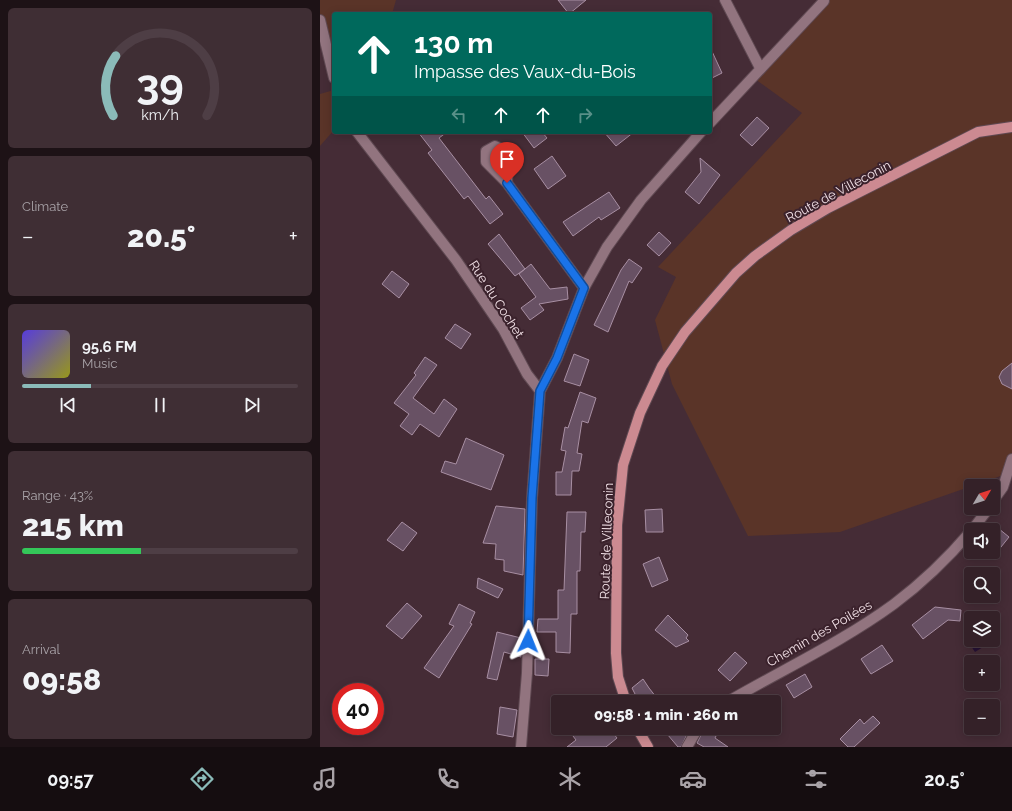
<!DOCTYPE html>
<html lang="en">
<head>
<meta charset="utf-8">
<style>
  body { margin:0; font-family:Raleway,sans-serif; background:#3f2e34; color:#f1f3f6; height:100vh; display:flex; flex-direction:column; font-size:15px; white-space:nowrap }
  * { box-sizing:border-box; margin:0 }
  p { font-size:13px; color:#a9a3a8 }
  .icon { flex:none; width:22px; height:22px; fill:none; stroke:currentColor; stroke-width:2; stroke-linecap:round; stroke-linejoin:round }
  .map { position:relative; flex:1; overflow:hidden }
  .side { display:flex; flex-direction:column; gap:8px; padding:8px; background:#1d1216; width:320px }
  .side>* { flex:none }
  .hud { position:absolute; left:12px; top:12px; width:380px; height:122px; border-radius:4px; box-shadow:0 2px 10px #0003,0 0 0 1px #4e3e45; background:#00695c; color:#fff; overflow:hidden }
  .needle { width:26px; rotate:51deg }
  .controls { position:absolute; left:644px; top:479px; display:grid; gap:8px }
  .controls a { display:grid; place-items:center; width:36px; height:36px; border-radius:4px; background:#342128; box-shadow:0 2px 10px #0003,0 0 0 1px #4e3e45; font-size:20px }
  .speed { position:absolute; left:12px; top:683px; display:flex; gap:8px; font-size:20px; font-weight:700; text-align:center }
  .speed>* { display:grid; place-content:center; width:52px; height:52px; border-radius:50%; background:#342128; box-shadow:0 2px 10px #0003,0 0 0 1px #4e3e45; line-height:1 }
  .speed .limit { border:6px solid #d22; background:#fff; color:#111 }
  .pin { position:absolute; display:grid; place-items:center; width:34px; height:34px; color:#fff; margin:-41px -17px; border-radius:50% 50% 50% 0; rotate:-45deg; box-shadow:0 0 4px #0007 }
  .pin .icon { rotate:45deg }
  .me { position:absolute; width:44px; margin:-22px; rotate:2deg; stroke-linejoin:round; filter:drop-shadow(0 0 3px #0008) }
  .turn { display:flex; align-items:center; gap:14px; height:84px; padding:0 16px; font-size:18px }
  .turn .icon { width:52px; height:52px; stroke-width:2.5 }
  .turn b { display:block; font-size:28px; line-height:34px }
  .lanes { display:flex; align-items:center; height:38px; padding:0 16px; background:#0003; justify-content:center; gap:20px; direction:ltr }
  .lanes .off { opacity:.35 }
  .big { font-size:30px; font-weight:800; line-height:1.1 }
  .side .card { flex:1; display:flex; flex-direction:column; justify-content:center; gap:6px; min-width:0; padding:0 14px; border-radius:6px; background:#3f2e34 }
  .side .dial { align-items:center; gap:0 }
  .dial svg { height:104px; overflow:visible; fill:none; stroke:#4e3e45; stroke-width:7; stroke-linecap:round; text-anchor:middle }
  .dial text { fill:#f1f3f6; stroke:none }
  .song { display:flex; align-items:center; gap:12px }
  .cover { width:48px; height:48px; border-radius:6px; background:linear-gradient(135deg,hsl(250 70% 55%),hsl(60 70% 35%)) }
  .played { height:4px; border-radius:2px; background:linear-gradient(90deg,#8bbbb9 25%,#4e3e45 25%) }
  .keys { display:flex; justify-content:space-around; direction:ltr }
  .heat { display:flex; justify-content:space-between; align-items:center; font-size:22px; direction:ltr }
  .charge { height:6px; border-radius:3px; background:linear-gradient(90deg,#34c759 43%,#4e3e45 0) }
  .trip { position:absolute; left:231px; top:695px; width:230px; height:40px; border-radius:4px; background:#342128; box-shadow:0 2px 10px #0003,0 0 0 1px #4e3e45; font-weight:800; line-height:40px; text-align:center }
  .tabs { display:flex; height:64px; justify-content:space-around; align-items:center; background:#150d10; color:#a9a3a8 }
  .tabs .icon { width:28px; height:28px }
  .tabs .on { color:#8bbbb9 }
  .tabs b { font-size:18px; color:#f1f3f6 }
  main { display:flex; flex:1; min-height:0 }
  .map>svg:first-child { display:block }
</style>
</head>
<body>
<main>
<section class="side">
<div class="card dial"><svg viewBox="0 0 100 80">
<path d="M14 69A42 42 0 1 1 86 69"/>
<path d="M14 69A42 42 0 0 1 16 23" stroke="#8bbbb9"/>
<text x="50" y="56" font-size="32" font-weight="700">39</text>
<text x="50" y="72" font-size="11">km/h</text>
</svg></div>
<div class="card"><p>Climate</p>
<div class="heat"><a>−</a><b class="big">20.5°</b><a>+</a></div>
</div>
<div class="card">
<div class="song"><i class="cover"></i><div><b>95.6 FM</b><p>Music</p></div></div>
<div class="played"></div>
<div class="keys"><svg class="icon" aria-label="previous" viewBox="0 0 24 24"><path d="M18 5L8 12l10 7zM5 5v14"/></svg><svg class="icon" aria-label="pause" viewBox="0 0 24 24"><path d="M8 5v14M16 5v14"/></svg><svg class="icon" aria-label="next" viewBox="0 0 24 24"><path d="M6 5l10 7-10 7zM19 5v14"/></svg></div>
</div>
<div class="card"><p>Range · 43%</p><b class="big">215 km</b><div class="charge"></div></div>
<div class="card"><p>Arrival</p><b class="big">09:58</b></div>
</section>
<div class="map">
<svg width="692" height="747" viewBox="0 0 692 747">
  <rect width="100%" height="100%" fill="#452c36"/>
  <path fill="#5a3428" d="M0,0H76L72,14H14V61L0,33Z
    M510,0H692V472L520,532L428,536L352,384L335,320L356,277L338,267L482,113L435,79Z
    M14,90V130L0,146V94Z"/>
  <path fill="#271235" d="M650,634L651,640H673V635L676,639L655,652L645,637Z"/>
  <path fill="#685164" stroke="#a88fa3" d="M238,0H266L249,14Z
    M390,47L402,73L390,79Z
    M437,117L449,128L432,146L420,135Z
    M98,132H127L119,138L166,199L169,196L183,214L170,224L148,196L144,199L108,153L112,150Z
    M202,132H222L227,138L214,148Z
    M284,132H314L296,146Z
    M232,156L246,176L228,189L214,169Z
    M380,158L400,175L379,204L365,192L381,172Z
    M289,192L300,208L281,220L279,217L253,236L243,222Z
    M339,232L351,243L339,256L327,245Z
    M179,234L205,269L195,276L168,244Z
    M309,259L322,268L312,283L309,281L288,332L274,325L301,270Z
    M211,264L230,289L247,287L248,299L219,304L224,310L210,320L201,308L216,297L199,274Z
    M72,271L89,284L79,298L62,284Z
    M135,324L151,334L141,349L125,338Z
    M254,354L269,360L260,386L244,381Z
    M105,357L117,365L93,398L114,414L124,399L137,409L119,437L100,424L92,435L80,426L89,414L74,403L96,375L94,373Z
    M692,363V389L682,384L679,377L682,371Z
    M260,392L276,398L268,423L262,421L257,453L262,454L259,471H252L251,495H236V472H242L246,451L241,450L245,427L248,428Z
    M146,438L184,455L171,490L121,472L125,461L136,464Z
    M176,506L205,509L203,575L184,571V560L175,559L176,544L163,543Z
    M342,509L343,532H326L325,510Z
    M247,512H266L265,532H261L260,571H257V614H251L250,653L236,652V632H217L218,619H238V590H244Z
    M82,522L97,533L83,551L67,540Z
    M673,524L689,537L673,557Z
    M339,557L348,580L332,587L323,564Z
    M158,578L183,589L178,598L157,588Z
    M87,603L102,616L82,639L66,626Z
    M139,604L155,612L150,623L152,624L119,678L104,668L134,626L129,624Z
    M615,607L641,610L640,621L628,620L603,639L592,625Z
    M348,615L368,635L366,638L369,641L356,647L335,630Z
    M177,632L201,638V657L184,652L177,680L167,678Z
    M562,645L573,661L551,674L541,659Z
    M415,652L427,663L410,681L398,670Z
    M215,659H229L228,676L215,675Z
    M485,674L492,687L474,698L466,685Z
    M323,679L329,688L340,702H321L317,698L312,688Z
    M180,707L197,710L193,737L177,734Z
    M553,716L560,723L534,747H528L520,739L540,719L544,724Z
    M247,728H289L297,738L286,747H247L256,740Z
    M342,728H370L361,747H358Z
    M384,729L396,736L395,738L408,747H384L377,743Z"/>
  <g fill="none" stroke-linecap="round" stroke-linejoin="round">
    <defs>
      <path id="minor" d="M405,0L440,68
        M0,20L14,78
        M390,123L504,1
        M37,132L136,260L183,329L207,374L220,391
        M187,183L166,162V151L175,146L184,150L188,162L187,183L264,288
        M673,501L683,487L692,459
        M652,530L669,508
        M407,702C462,670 522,642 574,604C602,583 628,558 651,531
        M201,747L207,673L212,498L220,391L237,358L264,288L287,247L321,200L381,132
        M367,747L378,728"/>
      <path id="major" d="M306,702L298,677L296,653L297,525L303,465L320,413L342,366L365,332L416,273L435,256L471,230L508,208L658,132L692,127
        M317,728L328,747"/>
    </defs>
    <use href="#minor" stroke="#5f4952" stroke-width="12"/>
    <use href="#major" stroke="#5f4952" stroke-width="12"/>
    <use href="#minor" stroke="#92747f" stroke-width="10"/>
    <use href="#major" stroke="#cc8a91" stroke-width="10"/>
  </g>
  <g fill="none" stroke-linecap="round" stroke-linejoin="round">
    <defs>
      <path id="route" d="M187,183L264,288L237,358L220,391L212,498L208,641"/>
    </defs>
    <use href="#route" stroke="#114b97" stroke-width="10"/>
    <use href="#route" stroke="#1a73e8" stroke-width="7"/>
  </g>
  <g text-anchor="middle" stroke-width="4" stroke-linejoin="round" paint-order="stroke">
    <g font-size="13" fill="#f2e1e7" stroke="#3b222c">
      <text transform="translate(518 191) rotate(-28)" y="5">Route de Villeconin</text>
      <text transform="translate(177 299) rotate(57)" y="5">Rue du Cochet</text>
      <text transform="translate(286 541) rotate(-88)" y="5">Route de Villeconin</text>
      <text transform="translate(499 633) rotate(-30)" y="5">Chemin des Poilées</text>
    </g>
  </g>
</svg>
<div class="controls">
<a><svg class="needle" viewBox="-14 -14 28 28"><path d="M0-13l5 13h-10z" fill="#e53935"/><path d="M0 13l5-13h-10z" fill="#a9a3a8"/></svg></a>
<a><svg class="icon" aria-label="sound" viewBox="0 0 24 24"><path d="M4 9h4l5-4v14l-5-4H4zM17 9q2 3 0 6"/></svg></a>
<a><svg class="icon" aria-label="search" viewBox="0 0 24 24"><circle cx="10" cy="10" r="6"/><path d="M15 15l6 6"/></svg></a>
<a><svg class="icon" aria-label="layers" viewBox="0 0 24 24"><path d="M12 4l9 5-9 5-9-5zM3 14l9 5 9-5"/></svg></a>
<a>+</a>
<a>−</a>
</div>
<div class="speed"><div class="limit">40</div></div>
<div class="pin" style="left:187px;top:183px;background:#d93025"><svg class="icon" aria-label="arrive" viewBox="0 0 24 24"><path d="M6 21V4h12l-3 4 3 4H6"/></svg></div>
<svg class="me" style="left:208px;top:641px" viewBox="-20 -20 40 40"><path d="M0-17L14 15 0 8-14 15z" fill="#1a73e8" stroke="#fff" stroke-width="4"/></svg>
<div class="trip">09:58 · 1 min · 260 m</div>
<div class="hud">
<div class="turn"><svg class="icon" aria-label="ahead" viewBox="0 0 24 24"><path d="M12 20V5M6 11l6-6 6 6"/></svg><div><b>130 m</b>Impasse des Vaux-du-Bois</div></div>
<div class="lanes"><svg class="icon off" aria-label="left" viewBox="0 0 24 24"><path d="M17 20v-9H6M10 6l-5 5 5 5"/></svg><svg class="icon" aria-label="ahead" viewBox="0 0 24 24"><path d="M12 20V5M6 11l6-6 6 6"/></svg><svg class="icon" aria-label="ahead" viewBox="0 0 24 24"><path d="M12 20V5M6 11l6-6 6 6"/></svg><svg class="icon off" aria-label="right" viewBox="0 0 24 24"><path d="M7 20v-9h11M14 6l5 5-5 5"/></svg></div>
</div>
</div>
</main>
<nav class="tabs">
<b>09:57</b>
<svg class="icon on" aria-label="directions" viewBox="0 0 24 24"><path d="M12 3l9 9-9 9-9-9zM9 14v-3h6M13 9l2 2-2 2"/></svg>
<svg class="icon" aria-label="music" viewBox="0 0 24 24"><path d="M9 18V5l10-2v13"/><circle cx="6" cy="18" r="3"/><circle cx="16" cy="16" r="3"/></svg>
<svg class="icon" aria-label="phone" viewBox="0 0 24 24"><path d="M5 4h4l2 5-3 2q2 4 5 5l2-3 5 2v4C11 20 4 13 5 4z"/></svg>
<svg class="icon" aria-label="climate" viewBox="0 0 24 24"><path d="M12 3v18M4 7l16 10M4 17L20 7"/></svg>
<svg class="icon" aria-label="car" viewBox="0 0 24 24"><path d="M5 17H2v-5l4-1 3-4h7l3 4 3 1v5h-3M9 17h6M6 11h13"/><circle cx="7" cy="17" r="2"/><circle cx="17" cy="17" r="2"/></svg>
<svg class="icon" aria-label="filters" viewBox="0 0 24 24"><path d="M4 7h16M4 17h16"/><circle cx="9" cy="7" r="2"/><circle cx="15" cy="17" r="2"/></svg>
<b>20.5°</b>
</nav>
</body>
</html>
